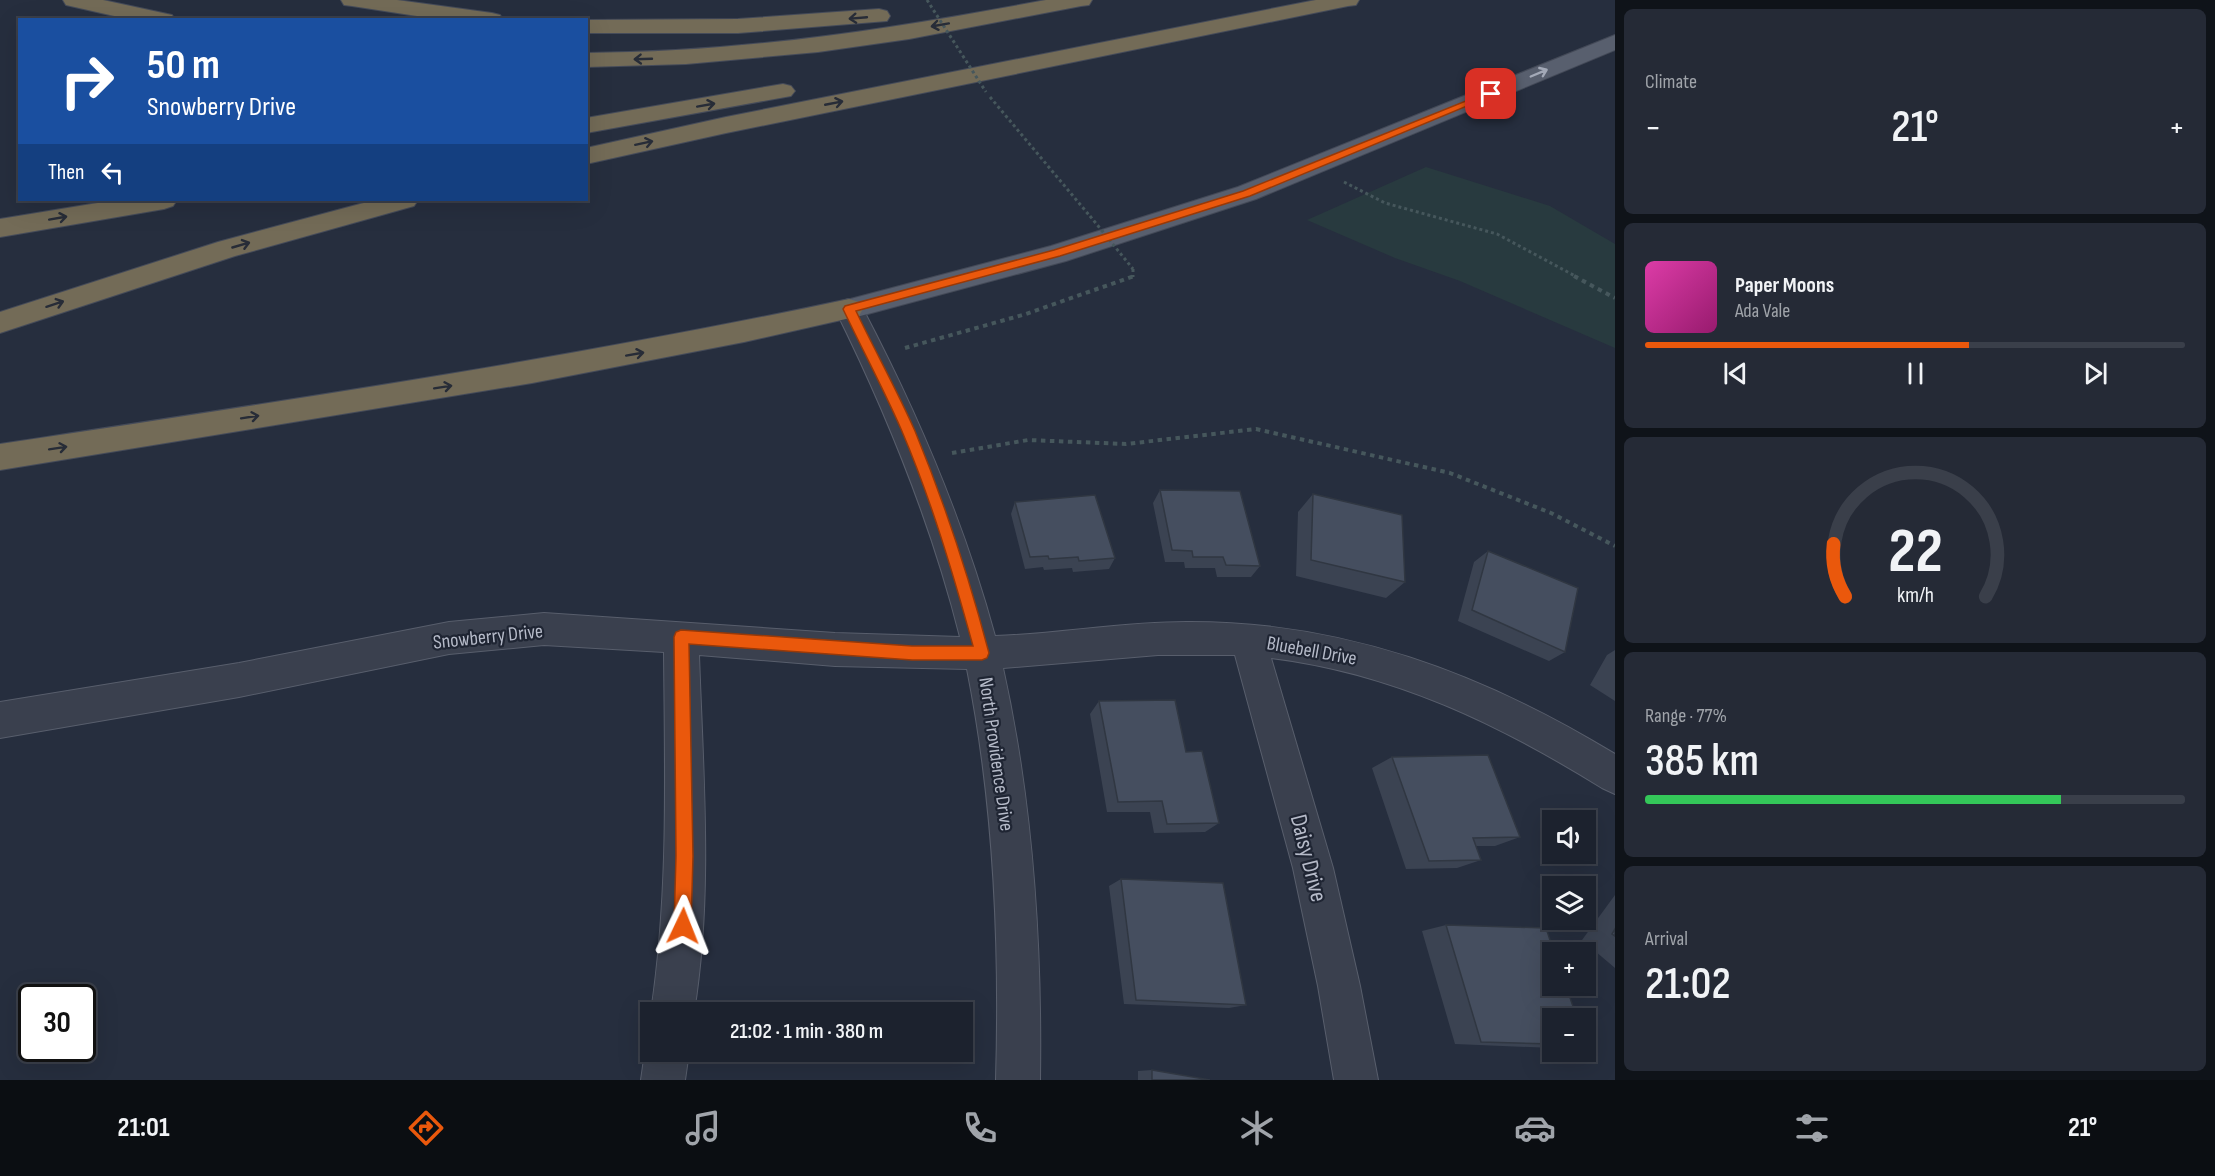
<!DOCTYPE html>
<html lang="en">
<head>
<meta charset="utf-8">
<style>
  body { margin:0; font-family:"Sofia Sans Condensed",sans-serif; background:#252a36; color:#f1f3f6; height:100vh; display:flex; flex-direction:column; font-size:22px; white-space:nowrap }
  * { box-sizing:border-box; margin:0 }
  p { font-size:20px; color:#a0a4aa }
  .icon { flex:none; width:33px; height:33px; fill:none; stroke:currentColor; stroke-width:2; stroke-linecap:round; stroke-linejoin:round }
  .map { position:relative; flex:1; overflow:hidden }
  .panel { display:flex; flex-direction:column; gap:9px; padding:9px; background:#0f1319; width:600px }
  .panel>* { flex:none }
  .hud { position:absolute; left:18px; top:18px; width:570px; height:183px; border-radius:0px; box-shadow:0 6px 24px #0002,0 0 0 2px #3a3f4a; background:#1a4fa0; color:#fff; overflow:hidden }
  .controls { position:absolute; left:1542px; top:810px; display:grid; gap:12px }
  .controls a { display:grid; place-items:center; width:54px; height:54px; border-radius:0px; background:#1c222e; box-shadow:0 6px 24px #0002,0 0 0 2px #3a3f4a; font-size:30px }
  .speed { position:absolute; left:18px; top:984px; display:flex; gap:12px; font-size:30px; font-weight:700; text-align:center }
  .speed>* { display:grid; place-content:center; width:78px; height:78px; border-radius:50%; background:#1c222e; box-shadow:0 6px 24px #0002,0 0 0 2px #3a3f4a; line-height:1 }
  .speed .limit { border:3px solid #111; border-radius:9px; background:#fff; color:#111 }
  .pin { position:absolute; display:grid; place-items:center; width:51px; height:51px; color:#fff; margin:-26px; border-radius:12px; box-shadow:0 3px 9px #0006 }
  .me { position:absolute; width:66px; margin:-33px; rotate:2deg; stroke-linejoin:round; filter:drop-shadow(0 0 4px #0008) }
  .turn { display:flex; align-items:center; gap:21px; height:126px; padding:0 30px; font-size:27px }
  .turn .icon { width:78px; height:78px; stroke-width:2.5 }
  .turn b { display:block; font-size:42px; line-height:51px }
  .then { display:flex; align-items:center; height:57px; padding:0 30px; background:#0003; gap:12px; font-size:22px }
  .big { font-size:45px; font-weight:600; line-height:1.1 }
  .panel .tile { flex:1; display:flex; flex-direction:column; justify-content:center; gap:9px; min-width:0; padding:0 21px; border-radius:9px; background:#252a36 }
  .panel .dial { align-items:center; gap:0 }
  .dial svg { height:156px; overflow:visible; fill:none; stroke:#3a3f4a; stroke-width:7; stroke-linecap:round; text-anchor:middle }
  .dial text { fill:#f1f3f6; stroke:none }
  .song { display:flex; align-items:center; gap:18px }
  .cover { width:72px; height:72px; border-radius:9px; background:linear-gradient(135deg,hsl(320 70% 55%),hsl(320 70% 35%)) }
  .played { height:6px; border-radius:3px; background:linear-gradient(90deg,#ea580c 60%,#3a3f4a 60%) }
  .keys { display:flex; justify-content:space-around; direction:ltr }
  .heat { display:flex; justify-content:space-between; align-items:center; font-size:33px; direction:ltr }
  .charge { height:9px; border-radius:4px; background:linear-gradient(90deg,#34c759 77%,#3a3f4a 0) }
  .trip { position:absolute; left:640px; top:1002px; width:333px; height:60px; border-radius:0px; background:#1c222e; box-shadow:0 6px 24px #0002,0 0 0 2px #3a3f4a; font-weight:600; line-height:60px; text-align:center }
  .tab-bar { display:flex; height:96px; justify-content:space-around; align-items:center; background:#0b0e12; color:#a0a4aa }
  .tab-bar .icon { width:42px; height:42px }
  .tab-bar .active { color:#ea580c }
  .tab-bar b { font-size:27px; color:#f1f3f6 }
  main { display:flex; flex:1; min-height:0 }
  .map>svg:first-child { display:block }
</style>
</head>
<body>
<main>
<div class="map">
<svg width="1615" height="1080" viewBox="0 0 1615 1080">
  <rect width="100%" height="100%" fill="#262e3e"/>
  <path fill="#283a3f" d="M1426,167L1550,206L1615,244V348L1460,281L1395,258L1307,220Z"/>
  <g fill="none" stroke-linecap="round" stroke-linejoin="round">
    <defs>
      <path id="minor" d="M849,299L859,302L863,309C918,414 964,522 995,636C1058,634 1122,622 1186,622C1342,621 1482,673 1615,754V794L1602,788C1499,724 1393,673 1271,658L1333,868L1360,986L1378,1080H1334L1318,986L1293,868L1235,655H1158L1003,668C1033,803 1042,942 1040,1080H996C1000,943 994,804 967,669L835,666L699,655C703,774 713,894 694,1012H651C669,892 665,773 664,652L544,645L449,654L239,697L0,738V702L239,663L449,622L544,613L835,633L960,637C931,522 887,414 835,309L839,302Z
        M651,1038V1052H689L685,1080H641L645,1052Z"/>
      <path id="major" d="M1615,35V50L1256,199L1066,261L849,319L839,316L835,309L839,302L1051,246L1238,187Z"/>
      <path id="highway" d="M63,0H103L172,15L175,20H132L66,5Z
        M341,0H397L492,13L500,15L503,20H443L352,6L344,5Z
        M1046,0H1092L1089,5L1081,6L909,39L818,52L686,64L586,67V53C745,52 891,29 1046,0Z
        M1316,0H1359L1356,5L1348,6L726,133L586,164V148L726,117Z
        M879,9L887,11L890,16L887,21L738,33H586V20L738,19Z
        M783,84L791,86L795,91L791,96L586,133V118Z
        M116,200H177L173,206L164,209L0,237V219Z
        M375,200H418L414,206L235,256L0,333V312L218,242Z
        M849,299L859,302L863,309L859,316L744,342L532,383L0,470V444C284,401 568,359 849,299Z"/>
    </defs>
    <use href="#minor" stroke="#585e6c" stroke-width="2"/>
    <use href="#major" stroke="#434957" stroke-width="2"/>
    <use href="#highway" stroke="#454b59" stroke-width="2"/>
    <path stroke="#46575c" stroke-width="3" stroke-dasharray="3 3" stroke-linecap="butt" d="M990,97L1089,215
      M1344,182L1385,203L1497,234L1577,277
      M1133,269V277"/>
    <path stroke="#46575c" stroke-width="4" stroke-dasharray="4.5 4.5" stroke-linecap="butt" d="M1574,276L1615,298
      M905,348L1026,314L1134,276
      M952,453L1028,440L1126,444L1256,429L1450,473L1551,513L1615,546"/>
    <use href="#minor" fill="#3a404e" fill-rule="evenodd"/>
    <use href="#major" fill="#585f6e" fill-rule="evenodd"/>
    <use href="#highway" fill="#736b57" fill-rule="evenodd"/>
    <path stroke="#46575c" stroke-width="3" stroke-dasharray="3 3" stroke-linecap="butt" d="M927,0L986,92
      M1090,216L1133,269"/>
  </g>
  <path fill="#3b4352" d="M1160,490L1260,566L1251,577H1217L1215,568H1185L1184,562H1165L1153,503Z
    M1313,494L1405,582L1386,598L1296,576L1298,512Z
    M1015,502L1115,558L1109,569L1073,572L1072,568L1044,570L1043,567L1025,569L1011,514Z
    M1488,551L1565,652L1549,661L1458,621L1474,562Z
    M1615,650V701L1590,685L1607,655Z
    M1099,701L1186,752L1219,823L1205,832L1154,833L1150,812H1107L1090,714Z
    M1392,757L1520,837L1495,846H1476L1481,860L1457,868L1406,869L1372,768Z
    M1121,879L1246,1005L1229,1008L1124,1004L1109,886Z
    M1615,895V968L1582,940Z
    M1446,925L1552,1018V1048L1455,1044L1422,931Z
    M1152,1070L1210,1080H1138V1071Z"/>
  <path fill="#454e5f" stroke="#303742" stroke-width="1.5" d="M1160,490L1240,491L1260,566L1226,565L1223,557H1193L1192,551L1172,550Z
    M1313,494L1402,515L1405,582L1311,560Z
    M1095,495L1115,558L1079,561L1078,557L1049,559L1048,556L1030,557L1015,502Z
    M1488,551L1578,588L1565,652L1472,610Z
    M1175,700L1186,752L1202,751L1219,823L1167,824L1162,801L1118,802L1099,701Z
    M1488,755L1520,837L1473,838L1481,860L1429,861L1392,757Z
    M1121,879L1223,883L1246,1005L1136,1000Z
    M1446,925L1546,928L1554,952H1552V986H1566L1577,1018H1552V1044L1481,1042Z
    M1615,929V936L1612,934Z
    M1152,1070L1210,1080H1152Z"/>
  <defs><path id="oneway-shaft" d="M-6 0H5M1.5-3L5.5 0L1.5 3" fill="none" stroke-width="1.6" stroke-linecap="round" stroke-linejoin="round" transform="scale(1.5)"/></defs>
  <g stroke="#272c37">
    <use href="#oneway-shaft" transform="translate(858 18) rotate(175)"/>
    <use href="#oneway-shaft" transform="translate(940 25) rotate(170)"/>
    <use href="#oneway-shaft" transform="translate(643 59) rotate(178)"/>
    <use href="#oneway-shaft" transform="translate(834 103) rotate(-11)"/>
    <use href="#oneway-shaft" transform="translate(706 105) rotate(-10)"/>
    <use href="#oneway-shaft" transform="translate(644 143) rotate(-12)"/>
    <use href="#oneway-shaft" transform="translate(58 218) rotate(-10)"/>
    <use href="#oneway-shaft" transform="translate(241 245) rotate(-16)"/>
    <use href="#oneway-shaft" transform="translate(55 304) rotate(-18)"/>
    <use href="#oneway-shaft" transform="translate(635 354) rotate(-10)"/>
    <use href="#oneway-shaft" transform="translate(443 387) rotate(-9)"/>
    <use href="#oneway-shaft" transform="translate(250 417) rotate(-9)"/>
    <use href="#oneway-shaft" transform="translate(58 448) rotate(-9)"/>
  </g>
  <use stroke="#a3a9b7" href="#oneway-shaft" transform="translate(1539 73) rotate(-23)"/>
  <path fill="#ea580c" stroke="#983908" stroke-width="1.5" d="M1488,92L1496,94L1250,196L1060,256L856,311C875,351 897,390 915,431C945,504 969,577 989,653L987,658L982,660H912L689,644L693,856L691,926L689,932L683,934L677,932L674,926L676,856L674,637L676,632L681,630L912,646H973C953,573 931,499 901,429C883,388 862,349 843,309L845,306L1054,250L1243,191Z"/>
  <g text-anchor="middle" stroke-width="4.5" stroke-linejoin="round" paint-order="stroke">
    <g font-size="20" fill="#b6bbc9" stroke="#1f2533">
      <text transform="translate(488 636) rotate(-6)" y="7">Snowberry Drive</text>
      <text transform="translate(1312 650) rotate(10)" y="7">Bluebell Drive</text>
      <text transform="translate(997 754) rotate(82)" y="7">North Providence Drive</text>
    </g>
    <g font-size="24" fill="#b6bbc9" stroke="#1f2533">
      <text transform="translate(1309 858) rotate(76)" y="8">Daisy Drive</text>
    </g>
  </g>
</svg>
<div class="controls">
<a><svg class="icon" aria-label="sound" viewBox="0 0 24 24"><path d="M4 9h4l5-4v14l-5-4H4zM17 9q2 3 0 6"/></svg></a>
<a><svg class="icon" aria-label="layers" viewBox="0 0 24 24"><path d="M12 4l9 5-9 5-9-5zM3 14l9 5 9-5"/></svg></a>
<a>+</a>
<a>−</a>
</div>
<div class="speed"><div class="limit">30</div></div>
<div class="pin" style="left:1491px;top:94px;background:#d93025"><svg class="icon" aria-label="arrive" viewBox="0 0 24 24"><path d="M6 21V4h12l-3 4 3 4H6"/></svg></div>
<svg class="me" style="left:683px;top:926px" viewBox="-20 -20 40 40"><path d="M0-17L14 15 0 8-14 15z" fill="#ea580c" stroke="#fff" stroke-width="4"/></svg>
<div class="trip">21:02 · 1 min · 380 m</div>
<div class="hud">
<div class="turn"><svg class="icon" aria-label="right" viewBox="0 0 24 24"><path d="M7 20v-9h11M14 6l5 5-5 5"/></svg><div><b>50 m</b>Snowberry Drive</div></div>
<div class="then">Then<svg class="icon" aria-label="left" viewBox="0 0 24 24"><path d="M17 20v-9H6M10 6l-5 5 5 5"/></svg></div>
</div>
</div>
<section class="panel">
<div class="tile"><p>Climate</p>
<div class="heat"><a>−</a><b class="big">21°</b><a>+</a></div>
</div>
<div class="tile">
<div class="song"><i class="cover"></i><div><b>Paper Moons</b><p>Ada Vale</p></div></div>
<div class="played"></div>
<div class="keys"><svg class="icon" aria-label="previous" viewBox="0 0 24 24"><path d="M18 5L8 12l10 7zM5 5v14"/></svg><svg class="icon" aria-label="pause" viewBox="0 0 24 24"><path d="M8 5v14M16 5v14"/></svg><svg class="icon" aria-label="next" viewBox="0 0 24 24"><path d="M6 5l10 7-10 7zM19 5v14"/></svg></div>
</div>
<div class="tile dial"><svg viewBox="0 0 100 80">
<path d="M14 69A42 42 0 1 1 86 69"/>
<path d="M14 69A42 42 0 0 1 8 42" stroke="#ea580c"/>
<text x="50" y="56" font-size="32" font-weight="700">22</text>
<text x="50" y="72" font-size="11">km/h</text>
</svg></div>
<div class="tile"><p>Range · 77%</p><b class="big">385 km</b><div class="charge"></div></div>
<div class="tile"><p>Arrival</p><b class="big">21:02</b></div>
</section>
</main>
<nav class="tab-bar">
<b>21:01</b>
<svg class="icon active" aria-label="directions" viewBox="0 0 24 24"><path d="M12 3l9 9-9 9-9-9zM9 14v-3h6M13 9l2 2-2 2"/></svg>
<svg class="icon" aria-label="music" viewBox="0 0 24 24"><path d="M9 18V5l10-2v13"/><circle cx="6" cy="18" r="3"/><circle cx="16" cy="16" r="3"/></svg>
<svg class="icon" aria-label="phone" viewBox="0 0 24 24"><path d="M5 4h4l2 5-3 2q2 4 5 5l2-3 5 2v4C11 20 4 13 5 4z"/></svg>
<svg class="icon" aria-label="climate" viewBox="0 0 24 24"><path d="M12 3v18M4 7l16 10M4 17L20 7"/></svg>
<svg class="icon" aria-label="car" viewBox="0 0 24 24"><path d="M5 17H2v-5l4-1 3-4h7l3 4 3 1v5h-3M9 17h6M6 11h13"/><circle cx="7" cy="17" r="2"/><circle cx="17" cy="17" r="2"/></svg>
<svg class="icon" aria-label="filters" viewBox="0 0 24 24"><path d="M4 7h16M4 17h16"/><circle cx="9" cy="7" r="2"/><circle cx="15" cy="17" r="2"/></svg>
<b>21°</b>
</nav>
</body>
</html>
